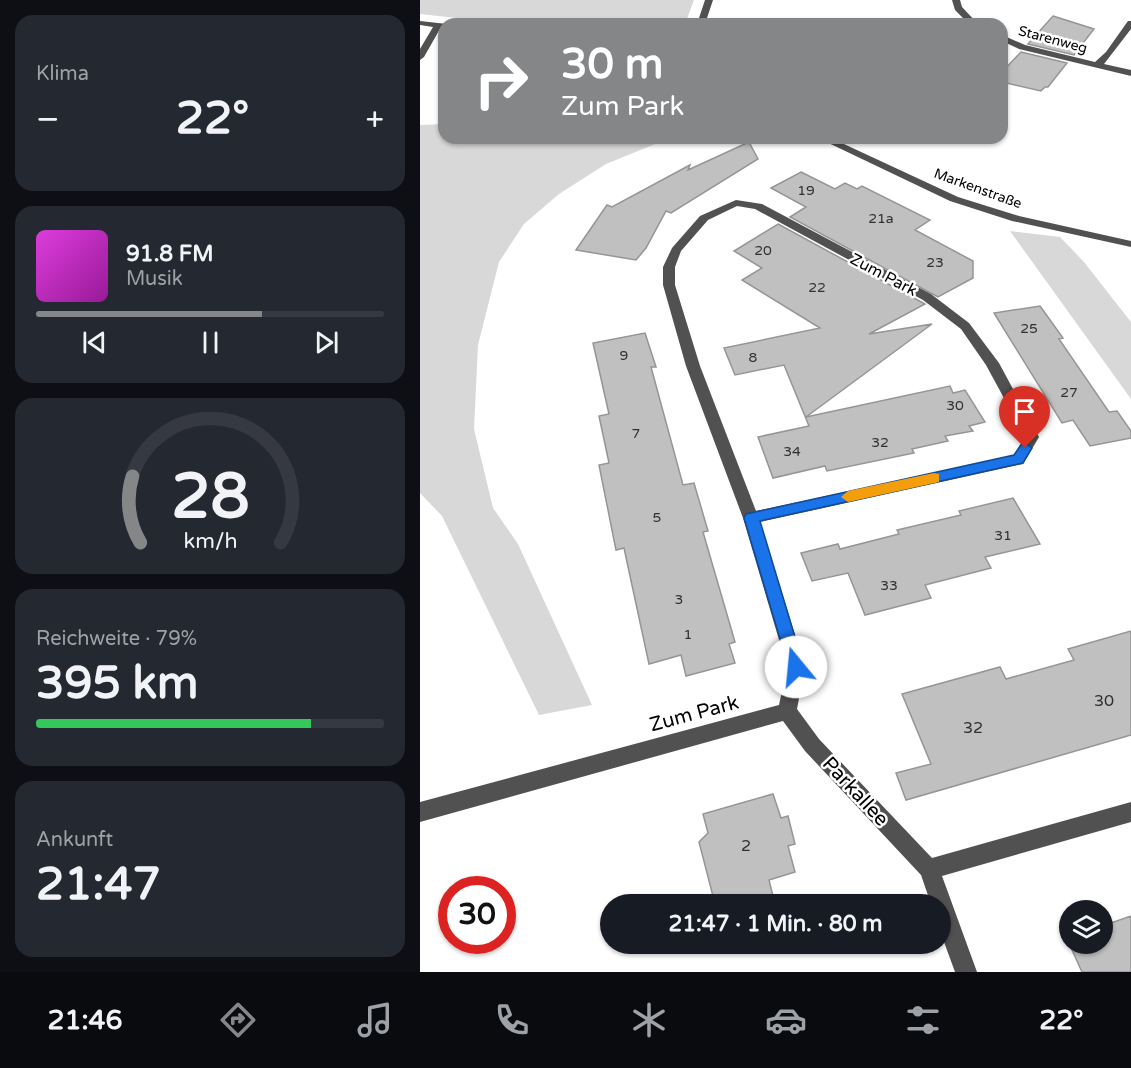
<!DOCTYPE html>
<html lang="de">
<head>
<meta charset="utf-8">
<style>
  body { margin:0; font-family:"Varela Round",sans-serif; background:#242831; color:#f1f3f6; height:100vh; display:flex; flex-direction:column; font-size:22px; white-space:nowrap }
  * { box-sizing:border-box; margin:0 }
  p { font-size:20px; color:#9ea1a6 }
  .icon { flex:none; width:33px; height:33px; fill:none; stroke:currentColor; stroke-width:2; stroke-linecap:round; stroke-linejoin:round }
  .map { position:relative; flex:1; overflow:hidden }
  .panel { display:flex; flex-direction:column; gap:15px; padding:15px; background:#0d0f14; width:420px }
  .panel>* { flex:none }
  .banner { position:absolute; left:18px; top:18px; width:570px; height:126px; border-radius:18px; box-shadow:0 2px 4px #0004; background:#858687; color:#fff; overflow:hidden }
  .controls { position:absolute; left:639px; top:900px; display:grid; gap:12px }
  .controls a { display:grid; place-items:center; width:54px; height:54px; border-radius:50%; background:#171b24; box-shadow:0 2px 4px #0004; font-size:30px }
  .speed { position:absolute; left:18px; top:876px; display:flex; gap:12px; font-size:30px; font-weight:700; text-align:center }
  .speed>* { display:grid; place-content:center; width:78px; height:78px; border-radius:50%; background:#171b24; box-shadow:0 2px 4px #0004; line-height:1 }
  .speed .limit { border:9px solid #d22; background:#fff; color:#111 }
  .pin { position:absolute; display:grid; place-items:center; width:51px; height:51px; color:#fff; margin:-62px -26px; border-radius:50% 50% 50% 0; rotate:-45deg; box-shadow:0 0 6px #0007 }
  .pin .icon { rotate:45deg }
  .me { position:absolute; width:66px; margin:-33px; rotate:343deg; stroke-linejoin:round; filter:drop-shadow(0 0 4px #0008) }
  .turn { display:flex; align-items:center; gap:21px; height:126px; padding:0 24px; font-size:27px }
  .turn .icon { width:78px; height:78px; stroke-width:2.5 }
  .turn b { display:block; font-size:42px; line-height:51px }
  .big { font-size:45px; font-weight:700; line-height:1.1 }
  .panel .tile { flex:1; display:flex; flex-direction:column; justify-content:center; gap:9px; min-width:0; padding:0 21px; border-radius:18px; background:#242831 }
  .panel .dial { align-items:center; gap:0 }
  .dial svg { height:156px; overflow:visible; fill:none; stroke:#363941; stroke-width:7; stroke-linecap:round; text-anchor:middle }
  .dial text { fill:#f1f3f6; stroke:none }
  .song { display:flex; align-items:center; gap:18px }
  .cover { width:72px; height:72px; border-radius:9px; background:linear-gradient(135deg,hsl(300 70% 55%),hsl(300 70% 35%)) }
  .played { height:6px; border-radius:3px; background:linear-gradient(90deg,#858687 65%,#363941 65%) }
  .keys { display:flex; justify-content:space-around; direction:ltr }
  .heat { display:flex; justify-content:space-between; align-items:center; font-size:33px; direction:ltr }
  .charge { height:9px; border-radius:4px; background:linear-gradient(90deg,#34c759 79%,#363941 0) }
  .trip { position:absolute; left:180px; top:894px; width:351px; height:60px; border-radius:30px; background:#171b24; box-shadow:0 2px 4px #0004; font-weight:700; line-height:60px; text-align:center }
  .menu { display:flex; height:96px; justify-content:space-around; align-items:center; background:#090b0e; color:#9ea1a6 }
  .menu .icon { width:42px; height:42px }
  .menu .active { color:#858687 }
  .menu b { font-size:27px; color:#f1f3f6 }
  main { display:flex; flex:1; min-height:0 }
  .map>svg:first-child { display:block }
</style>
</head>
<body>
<main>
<section class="panel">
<div class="tile"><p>Klima</p>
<div class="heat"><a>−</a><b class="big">22°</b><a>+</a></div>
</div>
<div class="tile">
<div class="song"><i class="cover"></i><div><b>91.8 FM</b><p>Musik</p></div></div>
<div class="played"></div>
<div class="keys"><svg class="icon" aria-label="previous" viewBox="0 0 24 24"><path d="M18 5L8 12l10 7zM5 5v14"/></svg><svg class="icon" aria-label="pause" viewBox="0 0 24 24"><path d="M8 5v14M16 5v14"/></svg><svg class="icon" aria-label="next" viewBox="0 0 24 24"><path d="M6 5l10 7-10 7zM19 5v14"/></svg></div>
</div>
<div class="tile dial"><svg viewBox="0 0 100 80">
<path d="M14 69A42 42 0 1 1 86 69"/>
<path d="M14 69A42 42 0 0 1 10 35" stroke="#858687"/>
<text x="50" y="56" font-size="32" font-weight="700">28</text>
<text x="50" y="72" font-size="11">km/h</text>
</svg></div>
<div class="tile"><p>Reichweite · 79%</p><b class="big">395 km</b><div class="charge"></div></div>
<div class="tile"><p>Ankunft</p><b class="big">21:47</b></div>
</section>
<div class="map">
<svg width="711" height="972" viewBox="0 0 711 972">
  <rect width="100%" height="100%" fill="#fff"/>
  <path fill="#d8d8d8" d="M0,0H274L265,24H92L0,14Z
    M24,124V138H250L186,164L139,194L104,224L79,262L58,345L54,429L73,508L98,544L172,705L119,715L22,516L0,493V125Z
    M590,231L640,237L664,262L711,322V399Z"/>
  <path fill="#c0c0c0" stroke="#959595" stroke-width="1.5" d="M633,16L674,29L654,55L608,44Z
    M601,52L647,63L628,87H625L621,91L582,82V72Z
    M329,142L338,159L251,213L246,211L226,248L216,260L156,250L187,205L192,207L270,165L268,170Z
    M381,172L415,189L425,183L437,189L442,186L510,220L495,230L553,261V278L518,297L370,217L386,207L351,188Z
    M358,224L505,304L449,334L512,324L386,417L530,386L533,393L545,390L565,422L549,426L553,431L525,436L528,441L492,449L494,453L407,471L405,466L353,478L338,437L389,426L364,365L315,375L304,348L400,328L322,280L342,268L314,251Z
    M620,306L643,338L639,339L689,412L697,411L711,431V438L670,446L653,420L642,423L574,313Z
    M225,333L236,367H231L263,485L274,483L288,531L283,532L315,642L309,644L315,663L266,676L261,655L229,664L204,548L196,550L179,465L189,463L179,416L189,414L173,343Z
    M593,498L620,544L565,557L571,568L505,585L511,598L445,615L428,573L392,581L381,553L418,544L420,549L479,534L477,530L541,515L539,511Z
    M711,631V735L486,800L476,773L511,764L482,694L580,667L586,679L654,660L648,649Z
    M353,794L361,818L368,816L375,844L368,846L375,872L349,880L355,904H295L279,842L288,833L283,814Z
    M711,916V972H662L647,939L650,938V944H682V926Z"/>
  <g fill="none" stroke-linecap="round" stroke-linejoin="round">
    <path fill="#515151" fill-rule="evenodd" d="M285,0H293L285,24H277Z
      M532,0H540L542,7L558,24H549L535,10Z
      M0,21L27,24L21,27L4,57L0,60V49L13,27L0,25Z
      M708,21H711V29L684,64L711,70V76L599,49L582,41V35L605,45L675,62L686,52Z
      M398,138H411L538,197L599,216L711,241V247L592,221L530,201Z
      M316,200L342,204L511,294L549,323L579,363L619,437L603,464L598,465L340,522L385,667L377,709L399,739L512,858L711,802V822L522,876L557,972H535L520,931V904H511L501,875L385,751L363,721L0,822V802L359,705L367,667L323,518L266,366L243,285V267L252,248L280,216ZM317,206L335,209L503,300L541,329L566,365L605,437L593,456L336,511L280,366L255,285V267L261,251L288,220Z"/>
  </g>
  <path fill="#1a73e8" stroke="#114b97" stroke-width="1.5" d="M605,443L612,448L603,463L598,464L340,521L384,667L381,672L376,674L370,672L324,518L326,514L594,455L601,445Z"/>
  <path fill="#f59e0b" d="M514,473L519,474V482L428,502L421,497L428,491Z"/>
  <g text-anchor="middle" stroke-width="5" stroke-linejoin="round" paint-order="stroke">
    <g font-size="14" fill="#000" stroke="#fff">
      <text transform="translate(633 39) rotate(15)" y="5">Starenweg</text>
      <text transform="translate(558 188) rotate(20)" y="5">Markenstraße</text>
    </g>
    <g font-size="14" fill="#303030">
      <text x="386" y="195">19</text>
      <text x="461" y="223">21a</text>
      <text x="343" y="255">20</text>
      <text x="515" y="267">23</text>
      <text x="397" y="292">22</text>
      <text x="609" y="333">25</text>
      <text x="204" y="360">9</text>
      <text x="333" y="362">8</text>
      <text x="649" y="397">27</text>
      <text x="535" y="410">30</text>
      <text x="216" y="438">7</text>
      <text x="460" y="447">32</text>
      <text x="372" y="456">34</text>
      <text x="237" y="522">5</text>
      <text x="583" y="540">31</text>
      <text x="469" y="590">33</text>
      <text x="259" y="604">3</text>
      <text x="268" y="639">1</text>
    </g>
    <g font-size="16" fill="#000" stroke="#fff">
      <text transform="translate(464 274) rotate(28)" y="6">Zum Park</text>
    </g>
    <g font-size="16" fill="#303030">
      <text x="684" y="706">30</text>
      <text x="553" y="733">32</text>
      <text x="326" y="851">2</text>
    </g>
    <g font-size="20" fill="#000" stroke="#fff">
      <text transform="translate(274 713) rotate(-15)" y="7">Zum Park</text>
      <text transform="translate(436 791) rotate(47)" y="7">Parkallee</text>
    </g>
  </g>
</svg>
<div class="controls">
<a><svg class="icon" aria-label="layers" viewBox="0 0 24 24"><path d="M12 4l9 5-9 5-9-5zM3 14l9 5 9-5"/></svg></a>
</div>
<div class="speed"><div class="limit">30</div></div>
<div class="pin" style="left:605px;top:448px;background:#d93025"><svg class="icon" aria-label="arrive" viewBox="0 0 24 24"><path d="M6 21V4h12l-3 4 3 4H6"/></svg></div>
<svg class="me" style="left:376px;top:667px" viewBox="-20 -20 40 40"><circle r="19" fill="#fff"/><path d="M0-13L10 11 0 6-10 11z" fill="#1a73e8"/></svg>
<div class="trip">21:47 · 1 Min. · 80 m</div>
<div class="banner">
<div class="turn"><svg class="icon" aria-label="right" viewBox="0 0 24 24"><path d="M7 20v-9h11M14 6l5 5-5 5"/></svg><div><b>30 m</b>Zum Park</div></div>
</div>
</div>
</main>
<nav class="menu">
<b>21:46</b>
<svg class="icon active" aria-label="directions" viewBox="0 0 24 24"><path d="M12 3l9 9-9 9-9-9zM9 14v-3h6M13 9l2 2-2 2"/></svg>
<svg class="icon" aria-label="music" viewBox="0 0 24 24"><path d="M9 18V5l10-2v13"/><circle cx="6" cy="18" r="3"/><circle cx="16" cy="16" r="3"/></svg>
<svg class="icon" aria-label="phone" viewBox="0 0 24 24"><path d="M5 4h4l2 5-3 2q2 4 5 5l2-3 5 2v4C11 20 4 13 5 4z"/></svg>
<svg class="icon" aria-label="climate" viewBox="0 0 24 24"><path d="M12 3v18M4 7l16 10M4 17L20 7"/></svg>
<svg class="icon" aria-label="car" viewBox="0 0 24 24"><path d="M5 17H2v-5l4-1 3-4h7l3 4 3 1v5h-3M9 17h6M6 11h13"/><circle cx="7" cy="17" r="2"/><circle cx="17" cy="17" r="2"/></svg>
<svg class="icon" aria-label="filters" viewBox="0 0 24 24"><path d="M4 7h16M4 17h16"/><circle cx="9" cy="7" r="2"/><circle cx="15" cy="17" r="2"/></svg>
<b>22°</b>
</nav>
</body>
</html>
